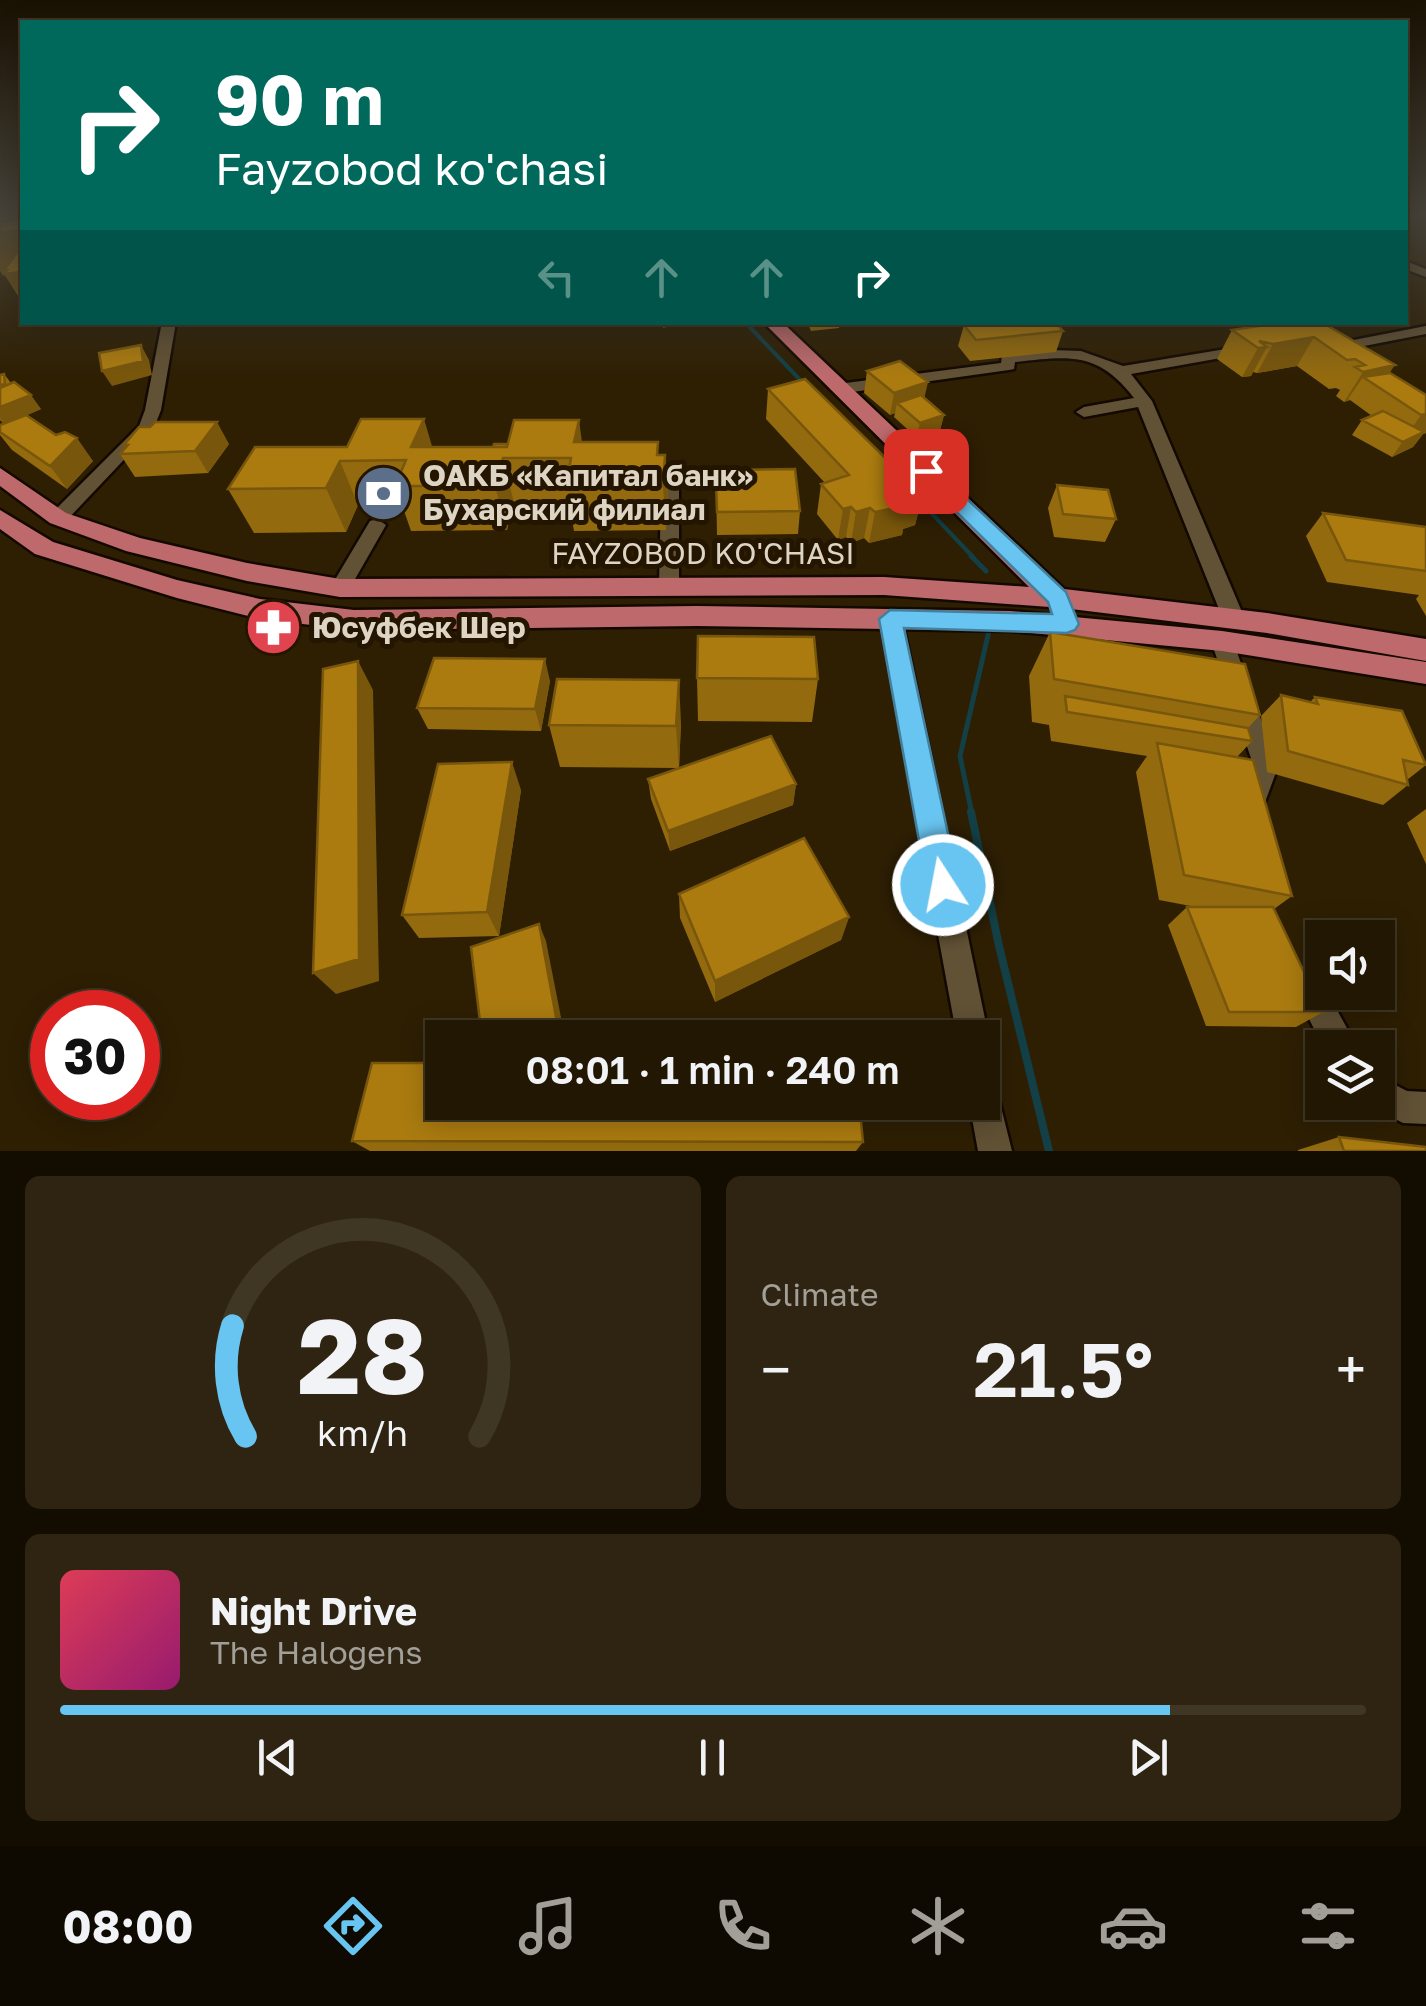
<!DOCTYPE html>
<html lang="en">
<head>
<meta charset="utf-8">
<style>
  body { margin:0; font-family:"Golos Text",sans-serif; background:#2e2411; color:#f1f3f6; height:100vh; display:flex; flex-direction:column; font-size:38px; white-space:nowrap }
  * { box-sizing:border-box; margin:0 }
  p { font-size:32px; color:#a29f99 }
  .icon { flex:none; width:55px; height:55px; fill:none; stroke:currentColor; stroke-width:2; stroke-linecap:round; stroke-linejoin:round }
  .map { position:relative; height:1151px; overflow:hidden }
  .details { display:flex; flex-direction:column; gap:25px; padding:25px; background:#130d01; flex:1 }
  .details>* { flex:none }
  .top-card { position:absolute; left:20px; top:20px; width:1388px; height:305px; border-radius:0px; box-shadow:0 5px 25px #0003,0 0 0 2px #3f3624; background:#00695c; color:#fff; overflow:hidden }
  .tools { position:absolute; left:1305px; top:920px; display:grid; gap:20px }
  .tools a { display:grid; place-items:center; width:90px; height:90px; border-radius:0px; background:#221702; box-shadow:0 5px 25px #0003,0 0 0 2px #3f3624; font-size:50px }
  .speed { position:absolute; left:30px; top:990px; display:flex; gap:20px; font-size:50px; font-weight:700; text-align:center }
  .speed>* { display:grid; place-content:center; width:130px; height:130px; border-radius:50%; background:#221702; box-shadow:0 5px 25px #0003,0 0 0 2px #3f3624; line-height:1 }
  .speed .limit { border:15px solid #d22; background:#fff; color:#111 }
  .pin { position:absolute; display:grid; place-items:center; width:85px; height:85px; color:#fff; margin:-42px; border-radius:20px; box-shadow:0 5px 15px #0006 }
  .me { position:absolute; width:110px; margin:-55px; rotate:349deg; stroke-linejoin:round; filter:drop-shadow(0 0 8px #0008) }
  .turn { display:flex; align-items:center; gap:35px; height:210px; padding:0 30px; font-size:45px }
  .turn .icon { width:130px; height:130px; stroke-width:2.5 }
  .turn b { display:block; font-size:70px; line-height:85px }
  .lanes { display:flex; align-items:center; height:95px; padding:0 30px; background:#0003; justify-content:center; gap:50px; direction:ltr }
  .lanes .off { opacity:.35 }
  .big { font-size:75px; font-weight:600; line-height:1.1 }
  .details .widget { flex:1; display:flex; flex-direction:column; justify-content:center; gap:15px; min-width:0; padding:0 35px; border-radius:15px; background:#2e2411 }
  .details .dial { align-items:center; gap:0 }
  .dial svg { height:260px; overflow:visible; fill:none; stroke:#3f3624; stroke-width:7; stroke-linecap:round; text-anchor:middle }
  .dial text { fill:#f1f3f6; stroke:none }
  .song { display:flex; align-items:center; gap:30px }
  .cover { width:120px; height:120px; border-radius:15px; background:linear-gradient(135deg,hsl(350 70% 55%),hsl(320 70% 35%)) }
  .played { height:10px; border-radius:5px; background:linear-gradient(90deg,#68c4f0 85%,#3f3624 85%) }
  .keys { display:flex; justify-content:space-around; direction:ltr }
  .heat { display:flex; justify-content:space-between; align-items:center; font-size:55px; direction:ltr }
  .details .tiles { flex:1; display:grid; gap:25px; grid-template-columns:1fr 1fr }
  .widget:last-child { grid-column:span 2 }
  .trip { position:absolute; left:425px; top:1020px; width:575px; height:100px; border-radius:0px; background:#221702; box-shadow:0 5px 25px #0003,0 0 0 2px #3f3624; font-weight:600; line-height:100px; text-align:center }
  .dock { display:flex; height:160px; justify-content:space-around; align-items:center; background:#0e0901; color:#a29f99 }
  .dock .icon { width:70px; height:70px }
  .dock .on { color:#68c4f0 }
  .dock b { font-size:45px; color:#f1f3f6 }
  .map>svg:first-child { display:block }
</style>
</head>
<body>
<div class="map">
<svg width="1426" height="1151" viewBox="0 0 1426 1151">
  <rect width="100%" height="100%" fill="#2e1f03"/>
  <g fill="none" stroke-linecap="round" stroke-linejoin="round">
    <path stroke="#124046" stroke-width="4" d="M745,322L803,383
      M916,497L974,558"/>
    <path stroke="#124046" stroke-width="5" d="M971,556L986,571
      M972,814L960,756L989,631"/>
    <path stroke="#124046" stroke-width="8" d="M971,812L999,946L1049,1151"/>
    <defs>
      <path id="minor" d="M1405,261L1426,269V277L1405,269Z
        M162,322H176L161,410L154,428L65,522H51L49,518L51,514L139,426L145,410Z
        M1426,326V334L1333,352L1326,348L1333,344Z
        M1244,346L1249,347V353L1131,374L1152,401L1245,619L1241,625H1227L1223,619L1138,407L1084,417L1076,412L1084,407L1134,398C1098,351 1070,356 1015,362L1014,369L1009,370L838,394L830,389L838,384L1001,363L1002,356L1052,350L1081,351L1123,366Z
        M644,472L664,474L679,489V586L669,593L659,586L661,491L654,484L638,482L635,478L638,474Z
        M377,519L386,525L347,593H333L330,588L333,583L370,521Z
        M891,611L898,613L902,619L989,1038L982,1050V1038H957L880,619L884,613Z
        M1222,633L1230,635L1233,641L1278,767L1258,821L1249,825L1240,821L1236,813L1254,767L1211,641L1214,635Z
        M1309,975L1320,979L1322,992H1327L1358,1048H1324L1294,990L1298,979Z
        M982,1070L993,1075L1012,1151H978L969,1102H982Z
        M1378,1076L1407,1091L1426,1092V1124L1403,1123L1366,1104L1378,1102Z"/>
      <path id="major" d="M763,322H782L1064,589L1267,613L1426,639V661L1267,633L1063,608L884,595L340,597L247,581L126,551L50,523L0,486V468L66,513L140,538L247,563L340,579L884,577L1029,587Z
        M0,510L53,542L177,580L260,599L354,610L697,606L1010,611L1222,631L1426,662V684L1222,651L1010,631L697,626L354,630L260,619L177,598L35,554L0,529Z"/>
    </defs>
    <use href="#minor" stroke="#130900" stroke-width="5"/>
    <use href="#major" stroke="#130900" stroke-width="5"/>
    <use href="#minor" fill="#615135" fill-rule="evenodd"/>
    <use href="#major" fill="#be6a6d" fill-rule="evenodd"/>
  </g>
  <path fill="#936a0e" d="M807,322H840L839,328L811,331Z
    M1286,322L1390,373L1426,395V433L1423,434L1413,447L1392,457L1352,435L1362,420L1372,416L1350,400L1344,402L1336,396L1340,390L1336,388L1329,389L1297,366L1257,373L1253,372L1251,376L1242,377L1217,359L1232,330Z
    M964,325L1063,331L1056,352L970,361L958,346Z
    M867,371L924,398L944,415L940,430L916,437L894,417L895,413L890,415L864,393Z
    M4,374L11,383L41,409L27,415L93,461L67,489L12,450L0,435V425L4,424L0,420V375Z
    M768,389L923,495L915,525L903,529L902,535L869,543L864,538L851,543L846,537L838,540L817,514L821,484L825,483L766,419Z
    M582,442L665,455L668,499L666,530L574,531L569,502L514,503L507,530L411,531L402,505H358L346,532L254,533L228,489L255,447H493Z
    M229,444L208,473L135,477L120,454L126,447L124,445Z
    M733,470L800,511L798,534L717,535L716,481L732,480Z
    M1057,485L1116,519L1105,542L1054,537L1048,508Z
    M1323,513L1426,527V616L1416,599L1419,595L1327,582L1306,536Z
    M1050,632L1260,715L1248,728L1252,741L1237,757L1292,896L1274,909L1323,1012L1296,1027L1206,1026L1168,925L1187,907H1196L1159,900L1136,772L1147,756L1051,741L1049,725L1032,722L1029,676Z
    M697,678L818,679L812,722L698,721Z
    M550,681L541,731L428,729L417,708Z
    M1281,695L1310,702L1315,697L1426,765L1407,780L1408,785L1383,805L1267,772L1261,716Z
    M681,723L679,768L796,784L793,805L670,851L651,799L648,779L678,768L560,767L549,725Z
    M521,790L499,936L419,938L402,915Z
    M1426,809V864L1407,823Z
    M679,894L849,917L841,940L715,1002L680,918Z
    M1339,1137L1426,1151H1298V1150Z
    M352,1141L863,1142L856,1151H370Z"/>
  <path fill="#78560b" d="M22,222V302L4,274L6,273L2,274L0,271V224Z
    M663,322H685L663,328Z
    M1314,337L1297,366L1257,373L1273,344Z
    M141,345L149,360L152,375L112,386L102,371Z
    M1267,347L1251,376L1242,377L1258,348Z
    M1395,365L1379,388L1363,377L1348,399L1350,400L1344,402L1363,372Z
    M928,382L923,404L897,403L895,413L890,415L894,393Z
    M31,395L41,409L5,425L0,418V407Z
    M1426,414V433L1423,434L1413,447L1392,457L1421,415Z
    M944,415L940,430L916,437L920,423Z
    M424,419L437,463L411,447Z
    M579,420L585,464L574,442Z
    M217,422L229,444L208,473L195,451Z
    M77,438L93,461L67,489L50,466Z
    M665,455L668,499L666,530L663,486Z
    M503,458L514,503L507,530L495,486Z
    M340,461L358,505L346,532L326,488Z
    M923,495L915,525L903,529L902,535L869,543L875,512Z
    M851,507L846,537L838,540L843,509Z
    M870,508L864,538L851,543L856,512Z
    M545,659L550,681L541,731L535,709Z
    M358,661L373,690L379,981L336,994L313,973Z
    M679,680L681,723L679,768L676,726Z
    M512,762L521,790L499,936L487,912Z
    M796,784L793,805L670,851L668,831Z
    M849,917L841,940L715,1002V981Z
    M539,924L546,941L565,1038H532Z"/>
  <path fill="#ab7b10" stroke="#78560b" stroke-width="2.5" d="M19,215H22V219L0,221V217Z
    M22,219V230L0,233V221Z
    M22,252V272L4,274L7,270H4L16,254Z
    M985,322H1055L1063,331L976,340L964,325Z
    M1286,322H1321L1395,365L1363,372L1355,367L1365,365L1355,359L1347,360L1314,337L1273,344L1259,341L1267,347L1258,348L1232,330Z
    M141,345L143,361L102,371L99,353Z
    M900,361L928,382L894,393L867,371Z
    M1390,373L1426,395V414L1421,415L1363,377Z
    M4,374L5,384L0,385V375Z
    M805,379L923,495L905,501L909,505L875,512L870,508L856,512L851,507L843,509L821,484L849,475L768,389Z
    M14,382L31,395L0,407V388Z
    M921,395L944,415L920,423L897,403Z
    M1383,411L1424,432L1403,442L1362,420Z
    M26,415L56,435L65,432L77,438L50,466L0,432V425Z
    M361,419H424L411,447H507L514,420H579L574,442H658L657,455H665L663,486H566L571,458H503L495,486H395L406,460L340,461L326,488L228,489L255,447H347Z
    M155,422H217L195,451L120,454L128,445H124L139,427H150Z
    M494,444H507V447H493Z
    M795,469L800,511L717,512L716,481L733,480V470Z
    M1057,485L1108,490L1116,519L1063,514Z
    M1323,513L1426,527V571L1346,560Z
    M1050,632L1245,664L1260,715L1054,679Z
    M698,636L814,637L818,679L697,678Z
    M434,658L545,659L535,709L417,708Z
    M358,661L359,959L313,973L323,669Z
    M557,679L679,680L676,726L549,725Z
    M1281,695L1318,704L1315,697L1402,711L1426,765L1403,760L1408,785L1288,751Z
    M1065,696L1248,728L1252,741L1067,712Z
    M771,736L796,784L668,831L648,779Z
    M1157,743L1253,760L1292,896L1184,875Z
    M512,762L487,912L402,915L438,764Z
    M804,838L849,917L715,981L679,894Z
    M1187,907H1273L1323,1012H1229Z
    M539,924L558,1028L532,1038H482L471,947Z
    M372,1063H442V1102H859L863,1142L352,1141Z
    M1339,1137L1426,1147V1151H1344Z"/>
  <linearGradient id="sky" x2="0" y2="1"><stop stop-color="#191102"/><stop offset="0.57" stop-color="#464239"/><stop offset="1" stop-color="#464239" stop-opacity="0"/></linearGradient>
  <rect width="1426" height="376" fill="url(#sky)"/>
  <path fill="#68c4f0" stroke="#447f9c" stroke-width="2.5" d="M926,465L933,467L1066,592L1079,624L1075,630L1067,633L904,628L959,885L954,896L943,901L932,896L927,885L879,619L890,610L1052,614L1048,602L919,475L916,471Z"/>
  <defs>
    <symbol id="bank-disc" viewBox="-11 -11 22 22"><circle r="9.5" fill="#5c6f8a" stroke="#241500"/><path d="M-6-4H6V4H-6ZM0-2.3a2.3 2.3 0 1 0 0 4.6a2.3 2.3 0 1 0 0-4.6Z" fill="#fff"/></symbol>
    <symbol id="pharmacy-disc" viewBox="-11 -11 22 22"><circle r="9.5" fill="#e0444e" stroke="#241500"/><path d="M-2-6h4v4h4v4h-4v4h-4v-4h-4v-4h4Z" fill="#fff"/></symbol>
  </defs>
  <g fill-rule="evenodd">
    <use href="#bank-disc" x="352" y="462" width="63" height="63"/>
    <use href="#pharmacy-disc" x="242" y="596" width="63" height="63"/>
  </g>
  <g text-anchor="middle" stroke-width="10" stroke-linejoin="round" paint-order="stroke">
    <g font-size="30" font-weight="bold" fill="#ded4c4" stroke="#241500" text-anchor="start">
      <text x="423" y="486">ОАКБ «Капитал банк»<tspan x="423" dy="34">Бухарский филиал</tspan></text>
      <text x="312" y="638">Юсуфбек Шер</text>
    </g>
    <g font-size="30" fill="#ded4c4" stroke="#241500">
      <text x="703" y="564">FAYZOBOD KO'CHASI</text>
    </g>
  </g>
</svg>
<div class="tools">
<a><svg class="icon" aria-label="sound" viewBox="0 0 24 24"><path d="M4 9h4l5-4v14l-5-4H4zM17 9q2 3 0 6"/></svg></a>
<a><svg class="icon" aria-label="layers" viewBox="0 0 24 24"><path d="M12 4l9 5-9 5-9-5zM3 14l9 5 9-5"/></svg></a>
</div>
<div class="speed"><div class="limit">30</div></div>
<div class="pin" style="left:926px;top:471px;background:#d93025"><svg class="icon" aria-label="arrive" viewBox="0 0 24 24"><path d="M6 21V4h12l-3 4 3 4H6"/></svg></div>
<svg class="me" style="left:943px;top:885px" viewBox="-20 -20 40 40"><circle r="17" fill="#68c4f0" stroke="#fff" stroke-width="3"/><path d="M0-11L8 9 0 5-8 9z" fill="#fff"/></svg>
<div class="trip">08:01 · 1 min · 240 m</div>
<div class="top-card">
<div class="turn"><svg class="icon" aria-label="right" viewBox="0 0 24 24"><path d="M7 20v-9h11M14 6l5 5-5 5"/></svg><div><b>90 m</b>Fayzobod ko'chasi</div></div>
<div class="lanes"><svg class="icon off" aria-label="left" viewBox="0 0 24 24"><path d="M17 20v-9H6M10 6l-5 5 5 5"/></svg><svg class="icon off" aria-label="ahead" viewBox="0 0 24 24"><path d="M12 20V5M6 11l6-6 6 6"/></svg><svg class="icon off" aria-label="ahead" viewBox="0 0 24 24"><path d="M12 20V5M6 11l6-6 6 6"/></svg><svg class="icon" aria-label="right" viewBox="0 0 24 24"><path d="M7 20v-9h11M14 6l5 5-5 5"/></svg></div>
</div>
</div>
<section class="details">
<div class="tiles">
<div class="widget dial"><svg viewBox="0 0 100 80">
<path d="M14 69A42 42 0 1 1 86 69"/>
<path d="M14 69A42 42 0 0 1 10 35" stroke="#68c4f0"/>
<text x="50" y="56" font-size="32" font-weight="700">28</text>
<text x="50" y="72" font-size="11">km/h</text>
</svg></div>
<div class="widget"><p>Climate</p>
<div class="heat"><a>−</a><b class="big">21.5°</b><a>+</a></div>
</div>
<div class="widget">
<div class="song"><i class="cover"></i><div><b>Night Drive</b><p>The Halogens</p></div></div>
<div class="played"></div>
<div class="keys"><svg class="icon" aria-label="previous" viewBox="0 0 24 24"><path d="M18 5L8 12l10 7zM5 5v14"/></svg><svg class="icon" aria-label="pause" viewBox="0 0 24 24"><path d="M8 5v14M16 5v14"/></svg><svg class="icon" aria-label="next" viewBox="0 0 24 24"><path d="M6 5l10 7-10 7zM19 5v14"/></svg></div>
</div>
</div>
</section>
<nav class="dock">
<b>08:00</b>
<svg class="icon on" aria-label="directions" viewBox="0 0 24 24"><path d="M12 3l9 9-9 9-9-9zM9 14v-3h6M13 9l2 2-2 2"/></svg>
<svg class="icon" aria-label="music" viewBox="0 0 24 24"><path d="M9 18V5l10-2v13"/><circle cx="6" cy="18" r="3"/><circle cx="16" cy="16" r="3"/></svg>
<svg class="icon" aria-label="phone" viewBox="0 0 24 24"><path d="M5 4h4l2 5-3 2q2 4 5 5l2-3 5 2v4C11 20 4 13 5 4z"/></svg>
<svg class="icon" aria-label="climate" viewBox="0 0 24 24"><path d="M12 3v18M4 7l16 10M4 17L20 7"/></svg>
<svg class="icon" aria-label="car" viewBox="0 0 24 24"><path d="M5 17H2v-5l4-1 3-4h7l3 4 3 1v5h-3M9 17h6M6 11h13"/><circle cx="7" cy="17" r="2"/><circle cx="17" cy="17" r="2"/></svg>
<svg class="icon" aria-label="filters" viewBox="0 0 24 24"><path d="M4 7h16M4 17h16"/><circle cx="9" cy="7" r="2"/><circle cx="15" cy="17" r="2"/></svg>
</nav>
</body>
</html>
